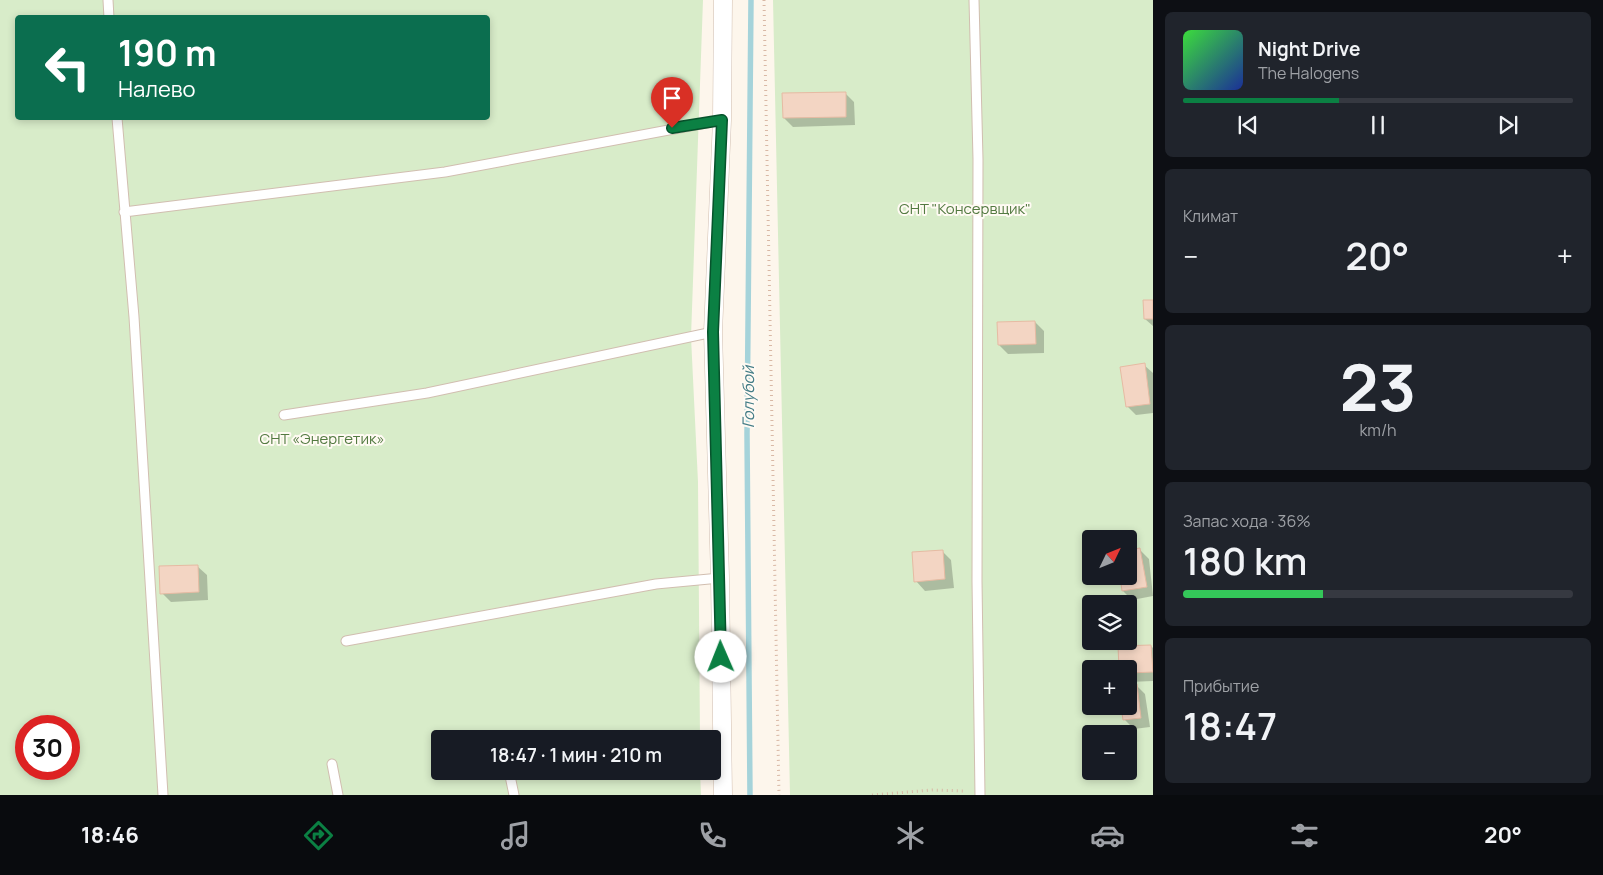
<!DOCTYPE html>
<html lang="ru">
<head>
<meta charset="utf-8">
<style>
  body { margin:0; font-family:Manrope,sans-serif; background:#20242c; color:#f1f3f6; height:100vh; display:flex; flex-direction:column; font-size:19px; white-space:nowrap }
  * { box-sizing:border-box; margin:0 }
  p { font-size:16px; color:#9ea1a6 }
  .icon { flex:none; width:28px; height:28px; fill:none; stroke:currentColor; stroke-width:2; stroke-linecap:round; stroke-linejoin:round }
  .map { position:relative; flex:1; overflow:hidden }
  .panel { display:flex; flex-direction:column; gap:12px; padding:12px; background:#0d0f14; width:450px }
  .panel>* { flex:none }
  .banner { position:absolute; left:15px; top:15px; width:475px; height:105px; border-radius:5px; box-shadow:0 2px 8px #0003; background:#0b6e4f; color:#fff; overflow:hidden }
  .needle { width:32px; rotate:47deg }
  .controls { position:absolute; left:1082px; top:530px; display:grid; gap:10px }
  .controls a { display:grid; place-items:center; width:55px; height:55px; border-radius:5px; background:#171b24; box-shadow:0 2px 8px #0003; font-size:25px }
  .speed { position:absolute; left:15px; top:715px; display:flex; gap:10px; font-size:25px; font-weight:700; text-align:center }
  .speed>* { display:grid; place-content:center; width:65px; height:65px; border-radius:50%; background:#171b24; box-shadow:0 2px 8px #0003; line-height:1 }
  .speed .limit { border:8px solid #d22; background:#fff; color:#111 }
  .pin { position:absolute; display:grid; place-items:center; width:42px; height:42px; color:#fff; margin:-51px -21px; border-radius:50% 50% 50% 0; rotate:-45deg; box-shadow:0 0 5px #0007 }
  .pin .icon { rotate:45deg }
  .me { position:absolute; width:55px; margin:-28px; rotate:359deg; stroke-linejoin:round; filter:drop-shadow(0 0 4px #0008) }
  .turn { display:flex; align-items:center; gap:18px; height:105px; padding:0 20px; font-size:22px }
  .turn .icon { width:65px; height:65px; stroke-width:2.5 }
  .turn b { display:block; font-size:35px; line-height:42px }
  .big { font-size:38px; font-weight:600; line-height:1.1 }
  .panel .widget { flex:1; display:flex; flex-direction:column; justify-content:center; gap:8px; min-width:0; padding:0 18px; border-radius:8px; background:#20242c }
  .panel .dial { align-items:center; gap:0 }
  .dial b { font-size:65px; line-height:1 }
  .song { display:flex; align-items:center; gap:15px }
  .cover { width:60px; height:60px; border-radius:8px; background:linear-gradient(135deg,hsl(120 70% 55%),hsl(230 70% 35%)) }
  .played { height:5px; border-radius:2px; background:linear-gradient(90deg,#0b8043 40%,#363941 40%) }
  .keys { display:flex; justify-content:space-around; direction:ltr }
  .heat { display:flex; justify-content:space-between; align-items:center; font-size:28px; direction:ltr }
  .charge { height:8px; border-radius:4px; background:linear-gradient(90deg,#34c759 36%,#363941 0) }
  .trip { position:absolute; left:431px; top:730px; width:290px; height:50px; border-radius:5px; background:#171b24; box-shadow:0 2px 8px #0003; font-weight:600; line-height:50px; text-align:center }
  .menu { display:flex; height:80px; justify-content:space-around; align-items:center; background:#090b0e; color:#9ea1a6 }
  .menu .icon { width:35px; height:35px }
  .menu .selected { color:#0b8043 }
  .menu b { font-size:22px; color:#f1f3f6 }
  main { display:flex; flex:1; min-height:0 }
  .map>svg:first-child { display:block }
</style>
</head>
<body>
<main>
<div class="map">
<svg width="1153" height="795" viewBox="0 0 1153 795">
  <rect width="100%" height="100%" fill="#fdf6ec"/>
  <path fill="#d8ecc9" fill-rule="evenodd" d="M0,0H703L691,337L698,482L700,739H440V771H700L701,795H0ZM18,18H488V118H18ZM26,726H69V769H26Z
    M773,0H1153V795H790ZM1091,539H1129V576H1091ZM1091,604H1129V641H1091ZM1091,669H1129V706H1091ZM1091,734H1129V771H1091Z"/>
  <path fill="#0003" d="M845,93L854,102L855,125L793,127L784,118Z
    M1153,301V326L1145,319V302Z
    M1035,322L1044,331V353L1008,354L999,345Z
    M1144,365L1153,373V413L1136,415L1127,406Z
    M1140,550L1149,559L1153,596L1132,600L1123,591L1129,576V552Z
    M942,551L951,560L954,588L925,591L916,581Z
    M197,566L207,575L208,600L171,602L162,593Z
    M1151,646L1153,648V681L1129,682V669Z
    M1136,685L1145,694L1150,727L1134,729L1125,720L1129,706V686Z"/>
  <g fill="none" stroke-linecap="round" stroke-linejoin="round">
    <path stroke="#a5d3da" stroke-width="5.5" d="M750,795L747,434L751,0"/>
  </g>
  <path fill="#f3d5c3" stroke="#e6bba3" d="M846,92V117L783,118L782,93Z
    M1143,300H1153V319H1144Z
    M1035,321L1036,344L998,345L997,322Z
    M1145,363L1150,404L1126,407L1120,367Z
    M1140,548L1147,587L1122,591L1120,576H1129V550Z
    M943,550L945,579L914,582L912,552Z
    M198,565L199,592L160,594L159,566Z
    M1151,645L1153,672L1129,673V669H1119L1118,646Z
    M1137,684L1141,718L1123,720L1121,706H1129V685Z"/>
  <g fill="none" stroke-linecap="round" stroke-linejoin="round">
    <defs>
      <path id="lane" d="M108,0L109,18
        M974,0L978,159L977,581L980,795
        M117,118L134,317L163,795
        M124,212L445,172L722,120
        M284,415L427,393L713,332
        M346,641L656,584L720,578
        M332,764L338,795
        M509,771L514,795"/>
      <path id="street" d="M723,0L722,120L713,332L720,578L723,795"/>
    </defs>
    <use href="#lane" stroke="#d1beb0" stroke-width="11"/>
    <use href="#street" stroke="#d1beb0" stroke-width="19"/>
    <path stroke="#d9b8a5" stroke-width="3" stroke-dasharray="1 4" stroke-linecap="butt" d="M764,0L779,795
      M872,795L932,790L966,791"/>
    <use href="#lane" stroke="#fff" stroke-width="9"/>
    <use href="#street" stroke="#fff" stroke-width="18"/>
  </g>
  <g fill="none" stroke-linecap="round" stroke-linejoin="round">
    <defs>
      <path id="route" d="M672,128L722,120L713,332L721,657"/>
    </defs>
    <use href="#route" stroke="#07532c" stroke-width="12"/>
    <use href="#route" stroke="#0b8043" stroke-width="9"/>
  </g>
  <g text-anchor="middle" stroke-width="4" stroke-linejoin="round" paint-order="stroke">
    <g font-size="15" fill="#537a41" stroke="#fffaf3">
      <text x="965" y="214">СНТ "Консервщик"</text>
      <text x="322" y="444">СНТ «Энергетик»</text>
    </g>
    <g font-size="16" font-style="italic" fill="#437c86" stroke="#fffaf3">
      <text transform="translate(748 397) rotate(-90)" y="6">Голубой</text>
    </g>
  </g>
</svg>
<div class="controls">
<a><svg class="needle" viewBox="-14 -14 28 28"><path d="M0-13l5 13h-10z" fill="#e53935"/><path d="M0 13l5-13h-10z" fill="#9ea1a6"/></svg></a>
<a><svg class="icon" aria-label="layers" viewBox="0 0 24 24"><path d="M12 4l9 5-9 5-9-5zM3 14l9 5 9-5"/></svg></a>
<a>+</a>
<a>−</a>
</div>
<div class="speed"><div class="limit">30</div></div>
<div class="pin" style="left:672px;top:128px;background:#d93025"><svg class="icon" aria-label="arrive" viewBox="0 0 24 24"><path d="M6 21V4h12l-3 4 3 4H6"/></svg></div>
<svg class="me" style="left:721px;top:657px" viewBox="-20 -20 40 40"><circle r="19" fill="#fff"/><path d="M0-13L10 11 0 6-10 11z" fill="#0b8043"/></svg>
<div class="trip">18:47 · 1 мин · 210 m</div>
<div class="banner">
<div class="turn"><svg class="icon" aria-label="left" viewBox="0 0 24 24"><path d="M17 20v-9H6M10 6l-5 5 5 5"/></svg><div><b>190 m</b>Налево</div></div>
</div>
</div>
<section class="panel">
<div class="widget">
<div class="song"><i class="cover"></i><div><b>Night Drive</b><p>The Halogens</p></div></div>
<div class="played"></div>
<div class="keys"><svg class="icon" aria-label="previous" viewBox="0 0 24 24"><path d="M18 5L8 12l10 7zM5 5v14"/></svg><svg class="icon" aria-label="pause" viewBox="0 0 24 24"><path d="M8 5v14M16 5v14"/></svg><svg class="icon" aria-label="next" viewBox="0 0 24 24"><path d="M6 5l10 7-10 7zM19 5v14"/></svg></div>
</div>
<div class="widget"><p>Климат</p>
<div class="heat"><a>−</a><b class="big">20°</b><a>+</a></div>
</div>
<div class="widget dial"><b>23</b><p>km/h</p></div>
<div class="widget"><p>Запас хода · 36%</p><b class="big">180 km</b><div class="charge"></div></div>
<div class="widget"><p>Прибытие</p><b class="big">18:47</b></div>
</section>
</main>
<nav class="menu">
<b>18:46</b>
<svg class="icon selected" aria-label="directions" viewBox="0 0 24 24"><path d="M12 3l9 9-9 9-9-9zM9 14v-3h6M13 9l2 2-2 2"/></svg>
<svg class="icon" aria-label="music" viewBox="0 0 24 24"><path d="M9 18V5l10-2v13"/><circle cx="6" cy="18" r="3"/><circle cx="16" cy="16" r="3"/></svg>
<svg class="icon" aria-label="phone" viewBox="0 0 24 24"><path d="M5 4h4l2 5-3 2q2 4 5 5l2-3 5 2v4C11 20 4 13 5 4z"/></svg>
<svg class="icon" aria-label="climate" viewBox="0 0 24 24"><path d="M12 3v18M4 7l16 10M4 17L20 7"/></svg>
<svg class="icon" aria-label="car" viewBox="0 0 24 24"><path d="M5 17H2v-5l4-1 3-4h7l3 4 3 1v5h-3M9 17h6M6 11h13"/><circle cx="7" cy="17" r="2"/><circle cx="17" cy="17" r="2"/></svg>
<svg class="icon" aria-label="filters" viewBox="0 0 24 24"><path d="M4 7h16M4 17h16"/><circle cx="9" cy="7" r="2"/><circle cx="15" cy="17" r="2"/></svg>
<b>20°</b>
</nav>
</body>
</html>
